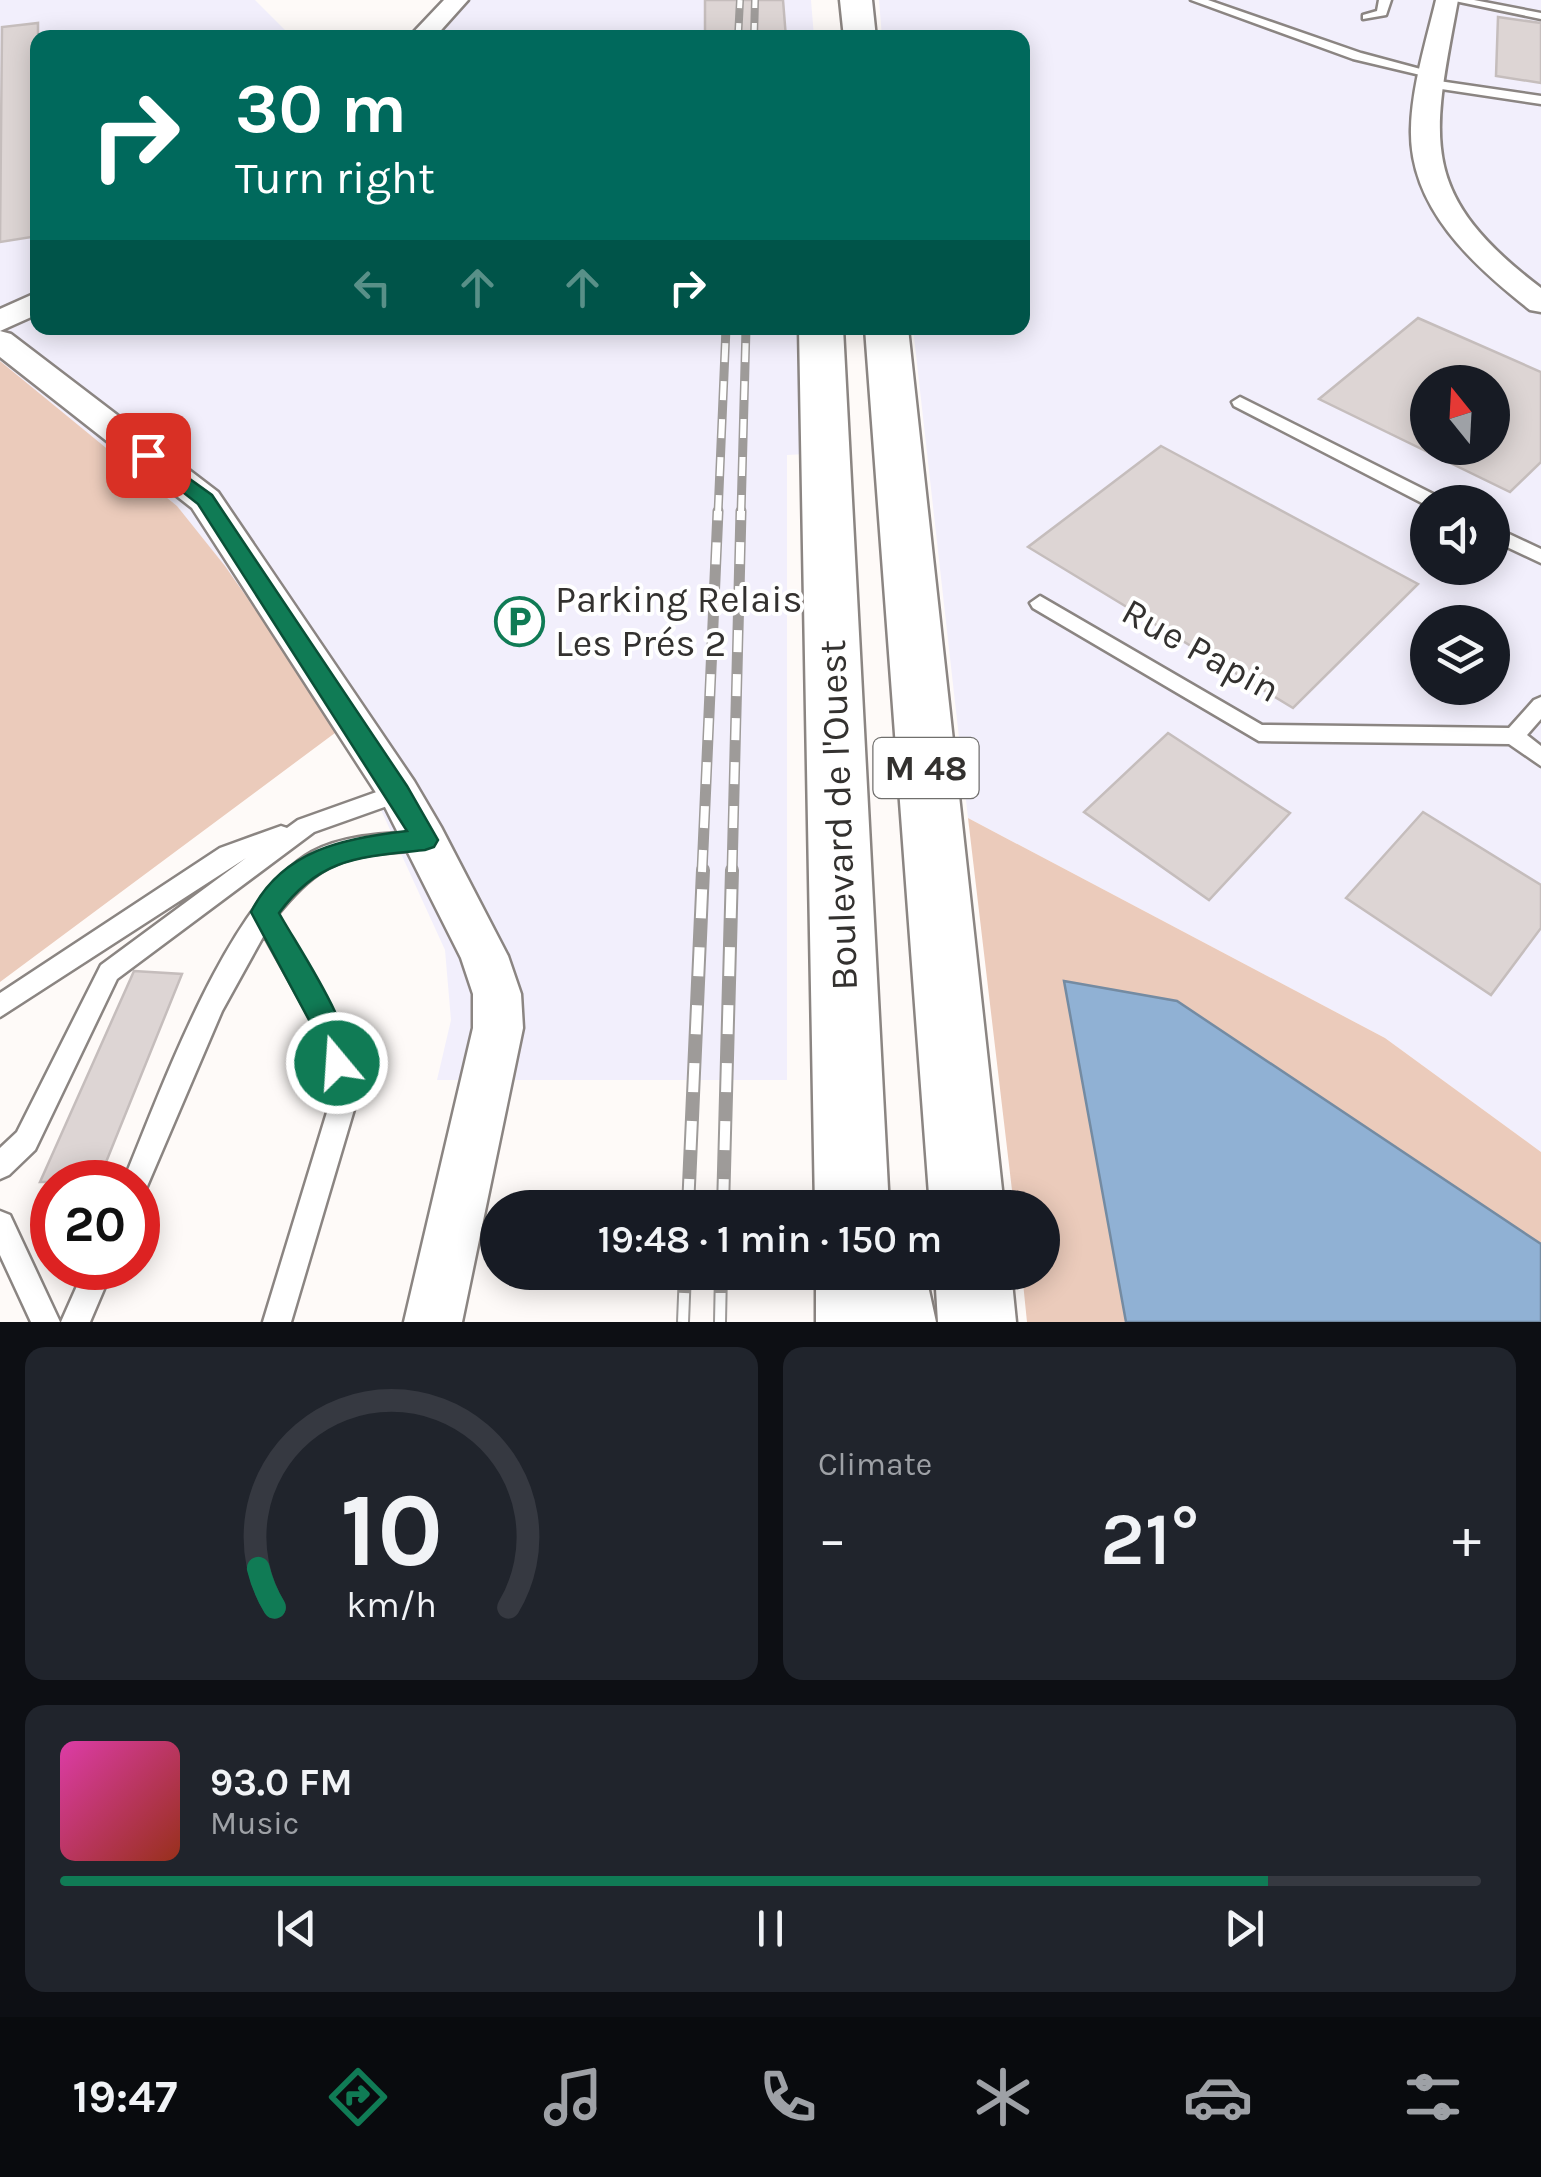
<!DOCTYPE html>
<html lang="en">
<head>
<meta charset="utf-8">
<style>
  body { margin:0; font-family:Karla,sans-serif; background:#20242c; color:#f1f3f6; height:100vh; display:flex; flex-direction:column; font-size:38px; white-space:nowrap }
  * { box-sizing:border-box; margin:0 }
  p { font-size:32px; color:#9ea1a6 }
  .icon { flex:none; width:55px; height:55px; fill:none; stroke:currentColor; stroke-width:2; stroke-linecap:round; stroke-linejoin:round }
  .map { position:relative; height:1322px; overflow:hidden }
  .sheet { display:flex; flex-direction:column; gap:25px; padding:25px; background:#0d0f14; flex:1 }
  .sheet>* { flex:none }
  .banner { position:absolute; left:30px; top:30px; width:1000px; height:305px; border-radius:20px; box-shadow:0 5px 25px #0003; background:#00695c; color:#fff; overflow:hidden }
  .needle { width:65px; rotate:342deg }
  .controls { position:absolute; left:1410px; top:365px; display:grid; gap:20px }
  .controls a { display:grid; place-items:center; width:100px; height:100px; border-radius:50%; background:#171b24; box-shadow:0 5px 25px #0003; font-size:50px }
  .speed { position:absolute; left:30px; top:1160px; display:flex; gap:20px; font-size:50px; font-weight:700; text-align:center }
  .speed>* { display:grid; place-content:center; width:130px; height:130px; border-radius:50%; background:#171b24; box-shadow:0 5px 25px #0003; line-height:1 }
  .speed .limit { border:15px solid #d22; background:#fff; color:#111 }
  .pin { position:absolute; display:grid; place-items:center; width:85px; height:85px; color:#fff; margin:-42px; border-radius:20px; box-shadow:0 5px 15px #0006 }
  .me { position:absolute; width:110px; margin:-55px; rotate:342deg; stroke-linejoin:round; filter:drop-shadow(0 0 8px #0008) }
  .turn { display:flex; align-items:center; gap:35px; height:210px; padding:0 40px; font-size:45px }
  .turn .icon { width:130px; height:130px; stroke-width:2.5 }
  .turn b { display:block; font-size:70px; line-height:85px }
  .lanes { display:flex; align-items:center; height:95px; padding:0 40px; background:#0003; justify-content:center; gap:50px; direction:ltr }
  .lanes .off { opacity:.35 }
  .big { font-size:75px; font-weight:600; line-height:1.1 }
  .sheet .widget { flex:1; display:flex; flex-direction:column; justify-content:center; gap:15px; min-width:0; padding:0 35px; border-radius:20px; background:#20242c }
  .sheet .dial { align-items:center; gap:0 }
  .dial svg { height:260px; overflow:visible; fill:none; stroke:#363941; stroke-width:7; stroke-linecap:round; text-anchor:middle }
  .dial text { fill:#f1f3f6; stroke:none }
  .song { display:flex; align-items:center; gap:30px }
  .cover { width:120px; height:120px; border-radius:15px; background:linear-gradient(135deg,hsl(320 70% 55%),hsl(10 70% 35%)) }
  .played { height:10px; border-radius:5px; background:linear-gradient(90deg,#107b55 85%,#363941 85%) }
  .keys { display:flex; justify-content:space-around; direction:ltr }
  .heat { display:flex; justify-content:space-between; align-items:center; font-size:55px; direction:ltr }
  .sheet .tiles { flex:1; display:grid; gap:25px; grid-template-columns:1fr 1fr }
  .widget:last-child { grid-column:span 2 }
  .trip { position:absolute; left:480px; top:1190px; width:580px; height:100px; border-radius:50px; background:#171b24; box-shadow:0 5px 25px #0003; font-weight:600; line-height:100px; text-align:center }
  .tab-bar { display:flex; height:160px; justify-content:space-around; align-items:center; background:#090b0e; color:#9ea1a6 }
  .tab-bar .icon { width:70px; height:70px }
  .tab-bar .active { color:#107b55 }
  .tab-bar b { font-size:45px; color:#f1f3f6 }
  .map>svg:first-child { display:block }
</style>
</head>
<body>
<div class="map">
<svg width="1541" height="1322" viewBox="0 0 1541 1322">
  <rect width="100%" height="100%" fill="#fefaf8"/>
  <path fill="#f2effc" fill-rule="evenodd" d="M0,0H255L292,37L38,38V328H804L806,454L787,455V1080H437L451,1020L445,950L355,753L177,506L0,361Z
    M442,0H811L814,37L404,38Z
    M879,0H1541V1152L1385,1038L968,818L913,328H1022V38L882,37ZM1428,382H1492V448H1428ZM1428,502H1492V568H1428ZM1428,622H1492V688H1428Z"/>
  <path fill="#ebcbbb" d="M0,361L177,506L225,566L339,730L0,982Z
    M968,818L1385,1038L1541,1152V1322H1027L1022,1273L1042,1272V1208L1014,1207Z"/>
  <path fill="#90b1d4" stroke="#748ba2" stroke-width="2.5" d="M1064,981L1177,1001L1541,1244V1322H1126Z"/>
  <path fill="#ddd5d4" stroke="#c5bdbc" stroke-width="2.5" fill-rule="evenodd" d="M705,0H783L786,38H705Z
    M1498,17L1541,23V83L1496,76Z
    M38,23V236L0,242L2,27Z
    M1418,318L1541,372V462L1510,492L1319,399ZM1428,382H1492V448H1428Z
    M1161,446L1418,584L1293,708L1028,547Z
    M1168,733L1290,813L1209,900L1084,812Z
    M1423,812L1541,885V928L1491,995L1346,898Z
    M134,971L182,974L98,1182H40Z"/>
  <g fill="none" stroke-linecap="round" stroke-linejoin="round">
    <defs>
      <path id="service" d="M1191,0H1208L1361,53L1439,74L1433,78L1353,59Z
        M1379,0H1391L1386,15L1363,19V15L1377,11Z
        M1450,0H1474L1541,13V19Z
        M1432,80L1541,96V104L1428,87L1426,84Z
        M1240,397L1441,498L1444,502H1428V506L1234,406L1232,402Z
        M1492,526L1541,549V563L1492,540Z
        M1040,596L1262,725L1509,728L1534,700L1541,697V719L1527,735L1541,746V766L1509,744L1259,741L1033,608L1030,603Z
        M399,784L407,787L410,793L407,799L314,832L117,979L35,1150L9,1175L0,1179V1148L17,1132L101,965L246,858L0,1017V993L220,848L281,826L287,828L298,820Z
        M425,831L433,834L436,840L433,846C418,852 401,851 385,853C332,858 310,874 277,915L342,1030L358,1096L291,1322H263L332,1096L318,1032L264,935L222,1011L145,1191L138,1194V1182H123C160,1094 228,899 312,852C345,834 388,834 425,831Z
        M0,1211L10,1215L60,1322H31L0,1255Z
        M85,1268H113L90,1322H61Z"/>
      <path id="minor" d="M444,0H468L434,38H408Z
        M1436,0H1458C1432,140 1416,193 1541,288V312L1530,310C1473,265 1409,208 1411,129C1412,86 1426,42 1436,0Z
        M38,292V314L0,331V309Z
        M0,331L11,334L218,492L414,781L441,827L508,956L521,994L523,1028L462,1322H404L473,1028V994L461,958L384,805L192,508L0,357Z"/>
      <path id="secondary" d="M848,1272H925L936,1322H858Z"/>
      <path id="primary" d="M840,0H872L876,38H844Z
        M799,328H843L889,1208H815Z
        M865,328H908L1004,1208H930Z
        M816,1272H892L894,1322H816Z
        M935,1272H1011L1016,1322H938Z"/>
    </defs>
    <use href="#service" stroke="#8b8582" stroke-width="5"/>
    <use href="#minor" stroke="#8b8582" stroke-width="5"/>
    <use href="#secondary" stroke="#8b8582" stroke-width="5"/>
    <use href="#primary" stroke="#8b8582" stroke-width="5"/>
    <use href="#service" fill="#fff" fill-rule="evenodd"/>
    <use href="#minor" fill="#fff" fill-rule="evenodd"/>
    <use href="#secondary" fill="#fff" fill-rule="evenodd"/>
    <use href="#primary" fill="#fff" fill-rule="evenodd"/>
    <defs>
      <path id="rail-far3" d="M738,38L740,0
        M754,38L755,0"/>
      <path id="rail-far2" d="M718,514L726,328
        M741,514L746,328"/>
      <path id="rail-far1" d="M702,872L718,511
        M732,872L741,511"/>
      <path id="rail" d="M688,1208L703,870
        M723,1208L732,870
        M683,1322L685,1272
        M720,1322L721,1272"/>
    </defs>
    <use href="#rail-far3" stroke="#9e9b99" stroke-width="8"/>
    <use href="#rail-far2" stroke="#9e9b99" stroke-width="9"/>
    <use href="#rail-far1" stroke="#9e9b99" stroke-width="11"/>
    <use href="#rail" stroke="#9e9b99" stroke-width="14"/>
    <use href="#rail-far3" stroke="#fff" stroke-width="5" stroke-dasharray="15" stroke-linecap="butt"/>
    <use href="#rail-far2" stroke="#fff" stroke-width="6" stroke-dasharray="19" stroke-linecap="butt"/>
    <use href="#rail-far1" stroke="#fff" stroke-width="8" stroke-dasharray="22" stroke-linecap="butt"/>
    <use href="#rail" stroke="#fff" stroke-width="10" stroke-dasharray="29" stroke-linecap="butt"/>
  </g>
  <path fill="#107b55" stroke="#0a5037" stroke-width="2.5" d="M148,449L212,495L407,786L438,840L434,847L425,850C360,857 320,857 279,913C297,946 362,1039 347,1072L337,1076L327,1072L316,1033L251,912C282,850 344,838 407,831L198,504L141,459L138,455Z"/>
  <defs>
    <symbol id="parking-ring" viewBox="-11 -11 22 22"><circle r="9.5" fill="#fff" stroke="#107b55" stroke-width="1.5"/><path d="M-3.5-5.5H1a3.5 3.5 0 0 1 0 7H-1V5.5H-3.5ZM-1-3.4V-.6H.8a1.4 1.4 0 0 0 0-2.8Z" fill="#107b55"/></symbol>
  </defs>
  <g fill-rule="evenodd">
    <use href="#parking-ring" x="492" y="594" width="55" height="55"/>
  </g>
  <g text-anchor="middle" stroke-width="8" stroke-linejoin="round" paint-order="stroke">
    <rect fill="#fff" stroke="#706f6d" stroke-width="2.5" x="873.5" y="738" width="105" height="60" rx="8"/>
    <g font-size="35" font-weight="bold" fill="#33312f">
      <text x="926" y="780">M 48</text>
    </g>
    <g font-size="38" fill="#33312f" stroke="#fff" text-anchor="start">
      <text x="555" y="612">Parking Relais<tspan x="555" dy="44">Les Prés 2</tspan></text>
    </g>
    <g font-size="38" fill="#33312f" stroke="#fff">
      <text transform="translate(1201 650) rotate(29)" y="13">Rue Papin</text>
      <text transform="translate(838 815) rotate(-92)" y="13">Boulevard de l'Ouest</text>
    </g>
  </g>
</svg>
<div class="controls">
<a><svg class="needle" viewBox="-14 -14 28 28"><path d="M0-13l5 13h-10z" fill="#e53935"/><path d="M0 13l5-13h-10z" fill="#9ea1a6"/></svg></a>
<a><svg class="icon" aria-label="sound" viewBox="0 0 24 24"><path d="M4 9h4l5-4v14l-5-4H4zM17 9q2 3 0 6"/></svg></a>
<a><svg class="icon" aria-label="layers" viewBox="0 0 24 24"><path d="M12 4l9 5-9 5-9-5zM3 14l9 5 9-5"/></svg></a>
</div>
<div class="speed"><div class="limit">20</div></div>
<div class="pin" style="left:148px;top:455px;background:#d93025"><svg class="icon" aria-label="arrive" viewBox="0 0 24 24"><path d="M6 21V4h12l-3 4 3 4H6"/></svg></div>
<svg class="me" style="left:337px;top:1063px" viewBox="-20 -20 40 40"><circle r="17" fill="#107b55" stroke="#fff" stroke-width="3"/><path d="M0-11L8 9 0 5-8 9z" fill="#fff"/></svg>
<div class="trip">19:48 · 1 min · 150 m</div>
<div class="banner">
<div class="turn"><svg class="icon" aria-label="right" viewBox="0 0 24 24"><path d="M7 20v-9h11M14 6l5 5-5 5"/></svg><div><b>30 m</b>Turn right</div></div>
<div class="lanes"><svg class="icon off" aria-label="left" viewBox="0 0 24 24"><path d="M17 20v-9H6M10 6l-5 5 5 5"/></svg><svg class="icon off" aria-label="ahead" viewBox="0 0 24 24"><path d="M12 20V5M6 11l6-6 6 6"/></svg><svg class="icon off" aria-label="ahead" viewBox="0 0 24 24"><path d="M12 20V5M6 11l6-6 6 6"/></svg><svg class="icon" aria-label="right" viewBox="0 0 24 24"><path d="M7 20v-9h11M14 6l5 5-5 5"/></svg></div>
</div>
</div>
<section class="sheet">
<div class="tiles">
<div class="widget dial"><svg viewBox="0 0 100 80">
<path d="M14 69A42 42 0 1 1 86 69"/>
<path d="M14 69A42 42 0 0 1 9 57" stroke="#107b55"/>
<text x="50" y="56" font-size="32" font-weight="700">10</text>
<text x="50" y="72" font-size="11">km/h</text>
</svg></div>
<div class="widget"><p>Climate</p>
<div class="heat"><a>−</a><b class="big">21°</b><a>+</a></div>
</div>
<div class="widget">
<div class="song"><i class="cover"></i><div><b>93.0 FM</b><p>Music</p></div></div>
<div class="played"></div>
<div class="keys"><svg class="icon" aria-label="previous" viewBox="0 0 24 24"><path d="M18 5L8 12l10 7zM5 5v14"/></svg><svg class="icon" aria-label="pause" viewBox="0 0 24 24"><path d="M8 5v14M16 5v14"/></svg><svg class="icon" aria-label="next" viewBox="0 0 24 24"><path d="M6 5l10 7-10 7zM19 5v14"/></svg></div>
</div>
</div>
</section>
<nav class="tab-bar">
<b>19:47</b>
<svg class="icon active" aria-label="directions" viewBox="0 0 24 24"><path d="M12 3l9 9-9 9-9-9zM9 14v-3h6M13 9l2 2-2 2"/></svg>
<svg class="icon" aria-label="music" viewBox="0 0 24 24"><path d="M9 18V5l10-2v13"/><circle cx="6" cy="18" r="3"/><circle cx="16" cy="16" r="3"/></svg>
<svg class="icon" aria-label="phone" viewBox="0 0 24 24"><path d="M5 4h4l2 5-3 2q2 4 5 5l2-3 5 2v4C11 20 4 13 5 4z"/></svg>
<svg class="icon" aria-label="climate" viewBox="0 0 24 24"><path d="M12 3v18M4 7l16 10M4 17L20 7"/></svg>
<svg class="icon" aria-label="car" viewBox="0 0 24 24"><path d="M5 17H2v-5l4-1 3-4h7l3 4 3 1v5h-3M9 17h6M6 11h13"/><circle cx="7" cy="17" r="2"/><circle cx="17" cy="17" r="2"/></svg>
<svg class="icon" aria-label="filters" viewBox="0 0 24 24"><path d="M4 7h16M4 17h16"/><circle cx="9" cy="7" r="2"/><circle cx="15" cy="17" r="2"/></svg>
</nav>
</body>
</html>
